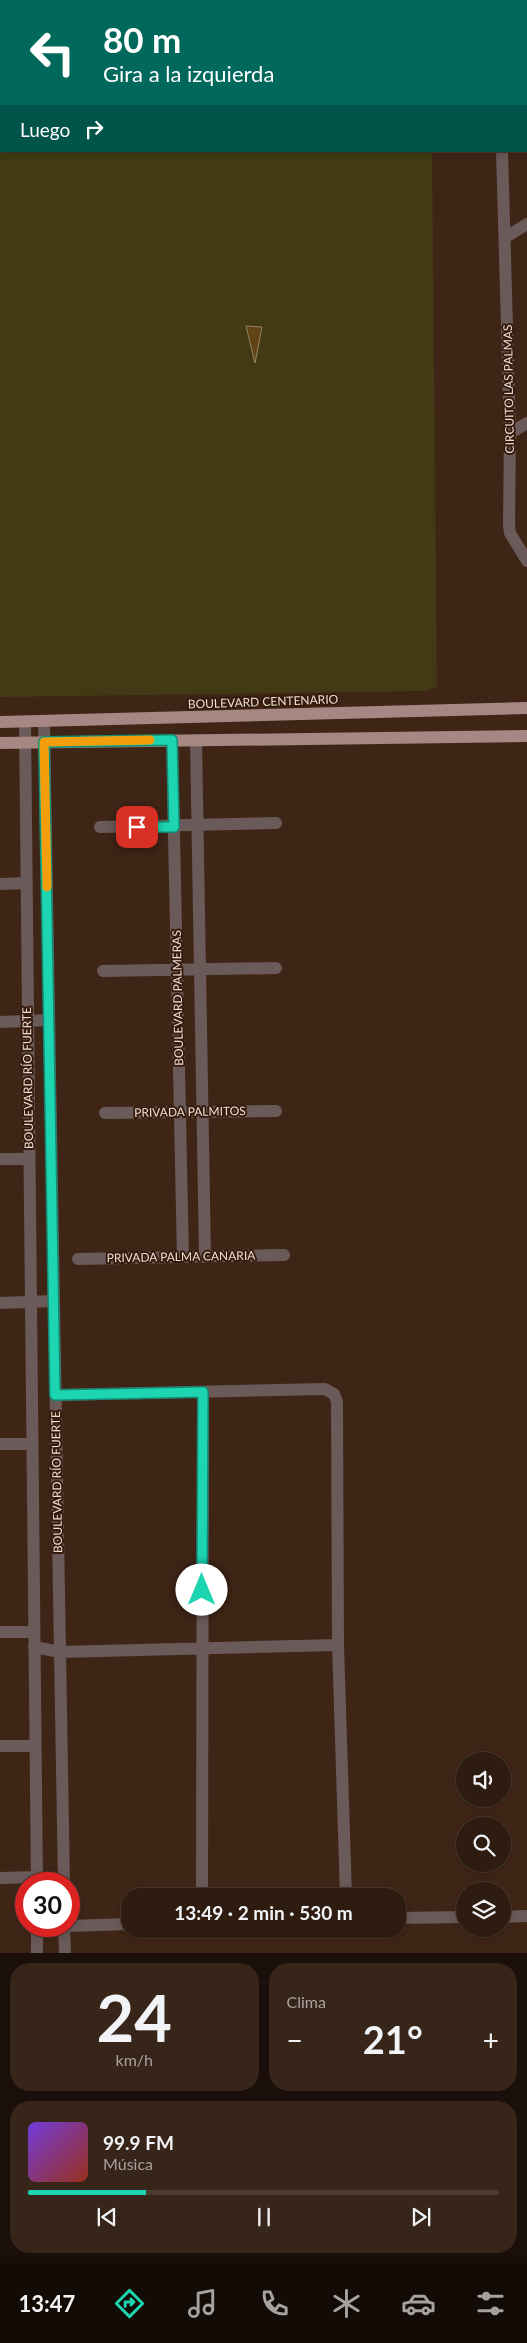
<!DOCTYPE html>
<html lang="es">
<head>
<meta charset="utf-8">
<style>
  body { margin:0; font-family:Lato,sans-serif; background:#372519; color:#f1f3f6; height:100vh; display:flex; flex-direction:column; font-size:19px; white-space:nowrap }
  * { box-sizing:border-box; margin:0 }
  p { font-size:16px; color:#a7a19f }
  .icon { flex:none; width:28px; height:28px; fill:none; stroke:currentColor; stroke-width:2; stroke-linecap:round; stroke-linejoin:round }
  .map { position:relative; height:1953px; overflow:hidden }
  .drawer { display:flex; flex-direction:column; gap:10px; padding:10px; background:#1a0f09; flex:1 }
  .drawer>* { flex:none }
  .top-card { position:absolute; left:0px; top:0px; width:528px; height:152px; box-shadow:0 2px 8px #0003,0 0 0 1px #4a3a30; background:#00695c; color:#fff; overflow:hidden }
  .fabs { position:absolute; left:456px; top:1752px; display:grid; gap:10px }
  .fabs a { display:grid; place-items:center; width:55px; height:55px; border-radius:50%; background:#2f1c10; box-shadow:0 2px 8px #0003,0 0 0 1px #4a3a30; font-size:25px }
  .speed { position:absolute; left:15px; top:1872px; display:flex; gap:10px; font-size:25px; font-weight:700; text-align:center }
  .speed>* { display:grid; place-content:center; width:65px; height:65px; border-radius:50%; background:#2f1c10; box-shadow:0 2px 8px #0003,0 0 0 1px #4a3a30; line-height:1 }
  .speed .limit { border:8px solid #d22; background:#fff; color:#111 }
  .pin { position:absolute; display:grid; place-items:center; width:42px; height:42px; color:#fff; margin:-21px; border-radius:10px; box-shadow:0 2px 8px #0006 }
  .me { position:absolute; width:55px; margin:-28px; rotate:0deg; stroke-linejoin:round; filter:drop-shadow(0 0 4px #0008) }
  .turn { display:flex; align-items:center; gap:18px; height:105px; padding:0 20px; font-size:22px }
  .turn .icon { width:65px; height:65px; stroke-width:2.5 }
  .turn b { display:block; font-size:35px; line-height:42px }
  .then { display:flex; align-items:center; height:48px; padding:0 20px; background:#0003; gap:10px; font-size:19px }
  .big { font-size:38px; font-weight:700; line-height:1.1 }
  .drawer .card { flex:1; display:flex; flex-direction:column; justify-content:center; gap:8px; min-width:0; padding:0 18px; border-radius:20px; background:#372519 }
  .drawer .dial { align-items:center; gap:0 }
  .dial b { font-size:65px; line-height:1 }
  .song { display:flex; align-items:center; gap:15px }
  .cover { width:60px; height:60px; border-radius:8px; background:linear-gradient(135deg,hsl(260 70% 55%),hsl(10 70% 35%)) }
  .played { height:5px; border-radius:2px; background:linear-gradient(90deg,#1dd5b1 25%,#4a3a30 25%) }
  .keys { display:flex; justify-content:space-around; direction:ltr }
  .heat { display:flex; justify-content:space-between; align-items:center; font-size:28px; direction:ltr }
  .drawer .tiles { flex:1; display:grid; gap:10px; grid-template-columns:1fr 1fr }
  .card:last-child { grid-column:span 2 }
  .trip { position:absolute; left:121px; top:1888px; width:285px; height:50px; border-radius:20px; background:#2f1c10; box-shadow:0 2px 8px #0003,0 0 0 1px #4a3a30; font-weight:700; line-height:50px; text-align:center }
  .tabs { display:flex; height:80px; justify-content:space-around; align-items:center; background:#130b06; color:#a7a19f }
  .tabs .icon { width:35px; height:35px }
  .tabs .current { color:#1dd5b1 }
  .tabs b { font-size:22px; color:#f1f3f6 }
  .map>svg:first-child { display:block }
</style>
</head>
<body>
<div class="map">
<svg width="527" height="1953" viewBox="0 0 527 1953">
  <rect width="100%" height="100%" fill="#3f2516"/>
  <path fill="#413a14" d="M0,0H430L1,1V151H432L437,687L427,691L0,697Z"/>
  <path fill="#28000f" d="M264,0H405V1Z"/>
  <path fill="#614314" stroke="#968267" d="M246,326L262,327L255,363Z"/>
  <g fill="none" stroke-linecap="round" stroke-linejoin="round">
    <path stroke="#6a5a59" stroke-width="12" d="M526,76H527
      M502,151L510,433L509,525L510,533L527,561
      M506,237L527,224
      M510,433L527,423
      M44,721L64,1884
      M25,722L37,1884
      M172,740L183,1257
      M196,740L205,1256
      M100,827L276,823
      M0,884L26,883
      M103,971L276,968
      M0,1022L49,1020
      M105,1113L276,1111
      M0,1159H29
      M78,1259L284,1255
      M0,1303L54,1301
      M55,1395L325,1389L334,1394L337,1402L338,1645L346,1896
      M0,1444H32
      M0,1632H34
      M34,1647L60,1652L338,1645
      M0,1746H35
      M0,1878L37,1877
      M202,1896L203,1392
      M502,1917L527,1916
      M398,1918L465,1917
      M37,1926V1953
      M64,1926L65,1953
      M69,1926L130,1924"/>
    <path stroke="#a78784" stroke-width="12" d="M0,722L527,708
      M0,743L527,736"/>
  </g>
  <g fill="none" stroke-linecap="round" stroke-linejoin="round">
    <defs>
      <path id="route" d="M137,827H174L172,740L44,742L55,1395L203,1392L202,1590"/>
    </defs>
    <use href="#route" stroke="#138a73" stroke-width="12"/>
    <use href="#route" stroke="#1dd5b1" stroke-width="9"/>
    <path stroke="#f59e0b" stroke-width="9" d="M47,887L44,742L150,740"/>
  </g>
  <g text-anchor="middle" stroke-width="4" stroke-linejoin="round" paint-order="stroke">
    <g font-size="12" fill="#eedcd3" stroke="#341b0c">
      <text transform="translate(509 389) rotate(-91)" y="4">CIRCUITO LAS PALMAS</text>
      <text transform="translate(263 702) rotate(-2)" y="4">BOULEVARD CENTENARIO</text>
      <text transform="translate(178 998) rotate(-91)" y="4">BOULEVARD PALMERAS</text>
      <text transform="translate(28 1078) rotate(-91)" y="4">BOULEVARD RÍO FUERTE</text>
      <text transform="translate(190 1112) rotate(-1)" y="4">PRIVADA PALMITOS</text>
      <text transform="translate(181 1257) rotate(-1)" y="4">PRIVADA PALMA CANARIA</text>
      <text transform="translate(57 1482) rotate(-91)" y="4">BOULEVARD RÍO FUERTE</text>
    </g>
  </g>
</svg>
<div class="fabs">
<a><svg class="icon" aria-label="sound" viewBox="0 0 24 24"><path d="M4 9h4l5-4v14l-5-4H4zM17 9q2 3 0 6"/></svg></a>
<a><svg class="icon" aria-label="search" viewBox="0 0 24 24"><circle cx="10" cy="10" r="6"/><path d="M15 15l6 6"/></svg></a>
<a><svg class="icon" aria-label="layers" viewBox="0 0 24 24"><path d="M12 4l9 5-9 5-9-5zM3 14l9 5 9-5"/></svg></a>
</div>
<div class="speed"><div class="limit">30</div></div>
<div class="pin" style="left:137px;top:827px;background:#d93025"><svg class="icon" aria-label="arrive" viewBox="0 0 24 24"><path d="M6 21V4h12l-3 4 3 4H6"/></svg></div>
<svg class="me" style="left:202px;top:1590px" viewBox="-20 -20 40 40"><circle r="19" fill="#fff"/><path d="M0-13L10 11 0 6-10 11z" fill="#1dd5b1"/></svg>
<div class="trip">13:49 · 2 min · 530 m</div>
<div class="top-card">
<div class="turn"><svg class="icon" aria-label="left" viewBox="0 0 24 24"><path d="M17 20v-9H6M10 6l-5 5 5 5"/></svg><div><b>80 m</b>Gira a la izquierda</div></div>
<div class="then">Luego<svg class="icon" aria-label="right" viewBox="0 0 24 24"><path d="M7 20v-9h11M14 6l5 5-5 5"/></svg></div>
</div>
</div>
<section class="drawer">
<div class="tiles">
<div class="card dial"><b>24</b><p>km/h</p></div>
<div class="card"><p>Clima</p>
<div class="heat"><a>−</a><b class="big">21°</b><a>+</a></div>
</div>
<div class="card">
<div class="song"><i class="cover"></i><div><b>99.9 FM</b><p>Música</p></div></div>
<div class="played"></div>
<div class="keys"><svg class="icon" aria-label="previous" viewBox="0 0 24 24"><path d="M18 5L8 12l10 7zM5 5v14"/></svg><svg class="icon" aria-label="pause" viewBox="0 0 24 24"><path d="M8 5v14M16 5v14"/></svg><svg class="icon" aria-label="next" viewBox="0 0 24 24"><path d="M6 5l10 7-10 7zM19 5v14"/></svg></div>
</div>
</div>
</section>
<nav class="tabs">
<b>13:47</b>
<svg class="icon current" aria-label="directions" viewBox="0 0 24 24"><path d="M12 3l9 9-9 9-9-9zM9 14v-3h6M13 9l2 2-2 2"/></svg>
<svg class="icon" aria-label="music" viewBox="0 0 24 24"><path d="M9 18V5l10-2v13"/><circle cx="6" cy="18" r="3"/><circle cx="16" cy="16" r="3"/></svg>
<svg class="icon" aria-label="phone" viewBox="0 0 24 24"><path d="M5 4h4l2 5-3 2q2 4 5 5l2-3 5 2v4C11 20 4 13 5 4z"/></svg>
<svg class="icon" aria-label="climate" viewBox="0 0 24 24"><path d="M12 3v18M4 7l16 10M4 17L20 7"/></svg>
<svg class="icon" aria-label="car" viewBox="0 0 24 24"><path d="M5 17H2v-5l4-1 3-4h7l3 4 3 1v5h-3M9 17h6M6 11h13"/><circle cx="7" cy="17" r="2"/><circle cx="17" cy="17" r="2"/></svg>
<svg class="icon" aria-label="filters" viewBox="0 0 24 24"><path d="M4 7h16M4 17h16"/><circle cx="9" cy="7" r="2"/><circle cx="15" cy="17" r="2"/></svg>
</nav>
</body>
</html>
